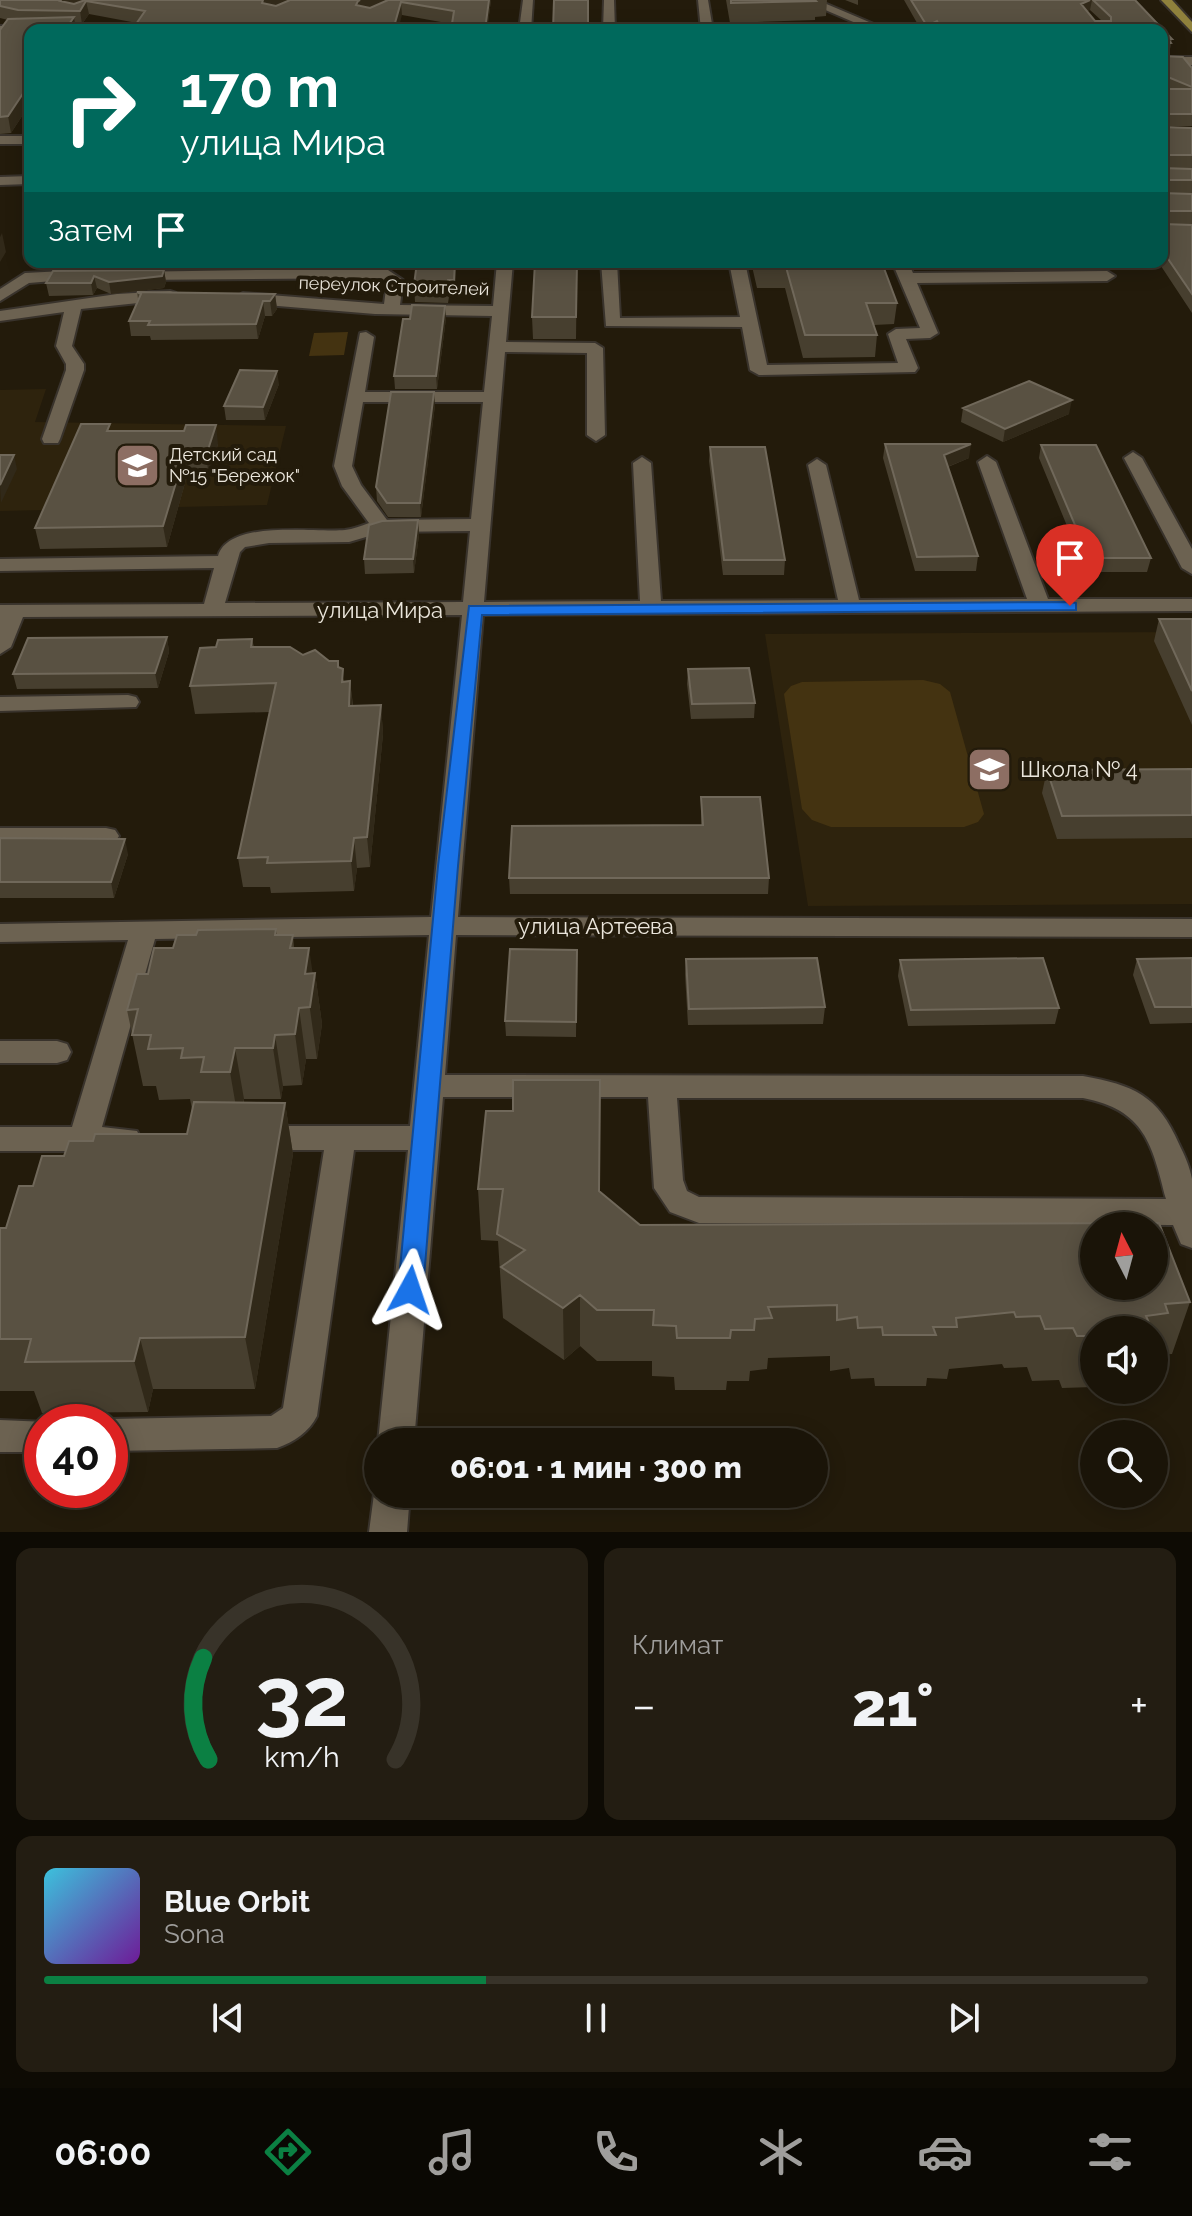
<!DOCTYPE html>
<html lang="ru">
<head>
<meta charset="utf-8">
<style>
  body { margin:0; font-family:Raleway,sans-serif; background:#231d12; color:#f1f3f6; height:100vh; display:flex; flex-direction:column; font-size:30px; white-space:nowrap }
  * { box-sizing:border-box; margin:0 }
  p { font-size:26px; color:#9f9e9c }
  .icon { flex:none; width:44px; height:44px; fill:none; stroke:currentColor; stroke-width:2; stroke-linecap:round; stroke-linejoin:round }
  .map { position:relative; height:1532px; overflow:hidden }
  .side { display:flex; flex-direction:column; gap:16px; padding:16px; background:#0e0b04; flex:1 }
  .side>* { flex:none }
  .banner { position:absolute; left:24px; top:24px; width:1144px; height:244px; border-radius:16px; box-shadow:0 4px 20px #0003,0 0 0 2px #383329; background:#00695c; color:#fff; overflow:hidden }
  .needle { width:52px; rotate:354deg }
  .controls { position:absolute; left:1080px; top:1212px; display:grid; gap:16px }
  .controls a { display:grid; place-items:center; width:88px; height:88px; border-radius:50%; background:#1a1408; box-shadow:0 4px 20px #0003,0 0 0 2px #383329; font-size:40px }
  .speed { position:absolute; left:24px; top:1404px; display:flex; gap:16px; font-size:40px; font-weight:700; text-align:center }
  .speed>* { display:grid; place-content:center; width:104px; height:104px; border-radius:50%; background:#1a1408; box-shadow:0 4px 20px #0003,0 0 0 2px #383329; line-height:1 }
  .speed .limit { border:12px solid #d22; background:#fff; color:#111 }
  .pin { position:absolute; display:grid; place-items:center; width:68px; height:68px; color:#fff; margin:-82px -34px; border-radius:50% 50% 50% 0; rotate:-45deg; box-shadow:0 0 8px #0007 }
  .pin .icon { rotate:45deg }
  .me { position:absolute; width:88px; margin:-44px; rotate:5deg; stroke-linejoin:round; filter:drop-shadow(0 0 6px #0008) }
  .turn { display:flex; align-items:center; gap:28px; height:168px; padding:0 24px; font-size:36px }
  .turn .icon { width:104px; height:104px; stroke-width:2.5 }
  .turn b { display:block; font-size:56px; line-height:68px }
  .then { display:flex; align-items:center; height:76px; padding:0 24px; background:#0003; gap:16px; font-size:30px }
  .big { font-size:60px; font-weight:800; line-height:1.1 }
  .side .card { flex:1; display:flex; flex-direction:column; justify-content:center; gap:12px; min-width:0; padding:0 28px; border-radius:16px; background:#231d12 }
  .side .dial { align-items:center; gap:0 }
  .dial svg { height:208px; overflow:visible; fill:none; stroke:#383329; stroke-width:7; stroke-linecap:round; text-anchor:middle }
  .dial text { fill:#f1f3f6; stroke:none }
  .song { display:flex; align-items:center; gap:24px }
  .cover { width:96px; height:96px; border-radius:12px; background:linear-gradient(135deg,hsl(190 70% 55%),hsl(280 70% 35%)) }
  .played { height:8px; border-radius:4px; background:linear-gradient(90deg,#0b8043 40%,#383329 40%) }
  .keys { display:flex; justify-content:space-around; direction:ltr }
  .heat { display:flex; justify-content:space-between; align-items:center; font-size:44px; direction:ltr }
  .side .tiles { flex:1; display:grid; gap:16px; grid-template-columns:1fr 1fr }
  .card:last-child { grid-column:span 2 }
  .trip { position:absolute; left:364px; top:1428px; width:464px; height:80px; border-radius:40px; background:#1a1408; box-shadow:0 4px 20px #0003,0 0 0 2px #383329; font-weight:800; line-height:80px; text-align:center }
  .dock { display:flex; height:128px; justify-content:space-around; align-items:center; background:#0a0803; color:#9f9e9c }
  .dock .icon { width:56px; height:56px }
  .dock .selected { color:#0b8043 }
  .dock b { font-size:36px; color:#f1f3f6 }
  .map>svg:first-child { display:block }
</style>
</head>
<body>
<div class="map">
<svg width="1192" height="1532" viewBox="0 0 1192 1532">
  <rect width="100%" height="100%" fill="#231b0b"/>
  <path fill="#2e230d" d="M46,389L35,422L286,426L267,505L0,511V390Z
    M1192,632V904L808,906L765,634Z"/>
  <path fill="#431" d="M348,332L344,355L309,356L314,333Z
    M923,680L940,684L950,692L984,814L978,822L964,827H831L812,820L802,809L784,694L791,686L802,682Z"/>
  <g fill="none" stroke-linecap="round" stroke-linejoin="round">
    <defs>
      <path id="minor" d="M523,0H533L531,30H519Z
        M604,0H614L615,30H603Z
        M698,0H708L713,30H701Z
        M802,0H817L888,30H872Z
        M0,26H79L85,29L0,32Z
        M1162,57H1192V65H1162Z
        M0,136H30V144H0Z
        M30,176V184L0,185V177Z
        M497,262H513L506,342L595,343L603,348L605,435L596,441L587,435V353L505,352L484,602L640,601L633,463L642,457L651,463L661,601L838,600L808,465L817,459L826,465L859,600L1027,599L978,462L987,456L996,462L1048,599H1192V611L483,615L458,917L1192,919V937L456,935L445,1075L1083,1076C1133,1085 1158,1095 1179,1144C1184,1154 1190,1167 1192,1179C1192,1201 1192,1226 1192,1248L1181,1244L1173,1225L699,1223L670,1212L654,1188L648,1097H443L414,1442H378L408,1150H354L317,1416C309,1432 294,1442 277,1448L110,1451V1422H102L110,1419L271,1416L283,1408L324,1150H258L247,1146L243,1138L247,1130L258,1126H410L429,935L155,939L102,1127L137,1131L141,1139L137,1147L126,1151H0V1127H72L128,940L0,942V924L431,917L462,615L23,617L11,647L0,654V605L204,604L214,568L0,571V559L218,556C229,519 314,533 345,530C353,529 361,526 369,523L342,486L334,466L360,333L366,332L374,337L365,392H484L492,316L375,314L243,303L235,298L243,293L384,304L387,282L381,278L132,280L126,278V272L385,268L403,280L400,305L493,306ZM363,402H483L471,519L387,520L361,485L352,466ZM470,531L463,602L225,603L240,552L245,547L269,543L349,542L383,532ZM677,1098H1083C1145,1110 1152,1144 1166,1199L699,1197L687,1191L683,1180Z
        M601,262H617L620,318L740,317L729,262H745L767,365L898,363L888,334L896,329L920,328L892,262H908L913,273L1107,271L1115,276L1107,281L917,283L938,333L930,338L906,339L918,368L915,372L759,375L750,370L742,327L606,326Z
        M83,270L89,272V278L29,283L0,301V289L25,273Z
        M170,291L176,293V299L81,309L72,346L84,364V370L60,439L58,443H44L42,439L66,370V364L56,346L64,312L0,321V311L117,294Z
        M1133,452L1142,458L1192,549V574L1182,568L1124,458Z
        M128,695L136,697L139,702L136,707L0,711V697Z
        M0,828H106L115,830L119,836L115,842L106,844H0Z
        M0,1041H57L67,1044L71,1052L67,1060L57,1063H0Z
        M0,1420L47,1422H42V1452H0Z
        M378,1485V1494H410L407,1532H369L374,1494Z"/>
      <path id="major" d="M1161,0H1172L1192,22V32Z"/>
    </defs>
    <use href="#minor" stroke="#39332c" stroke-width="4"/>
    <use href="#major" stroke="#39332c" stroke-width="4"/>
    <use href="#minor" fill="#6c6251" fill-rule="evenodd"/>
    <use href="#major" fill="#8f813c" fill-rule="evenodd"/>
  </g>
  <path fill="#473f2f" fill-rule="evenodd" d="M0,0H491L487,30H451L452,24L402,15L137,23L89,14L82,24H75L76,30H30V104L11,133L0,134V30L8,20L0,18Z
    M726,0H827L826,16L815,17V20L730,23Z
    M845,0H858V5Z
    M904,0H1135L1172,39L1169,54L1162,30H921ZM1090,10L1102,21H1095L1087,11Z
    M1162,56L1192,68V126H1162L1192,128V168H1162L1192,169V193H1162L1192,194V224H1168L1192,225V313L1159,263L1055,264L1054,262H1162V89H1167L1162,88Z
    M63,262H174L173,266L64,267Z
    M240,262H353L352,264L241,265Z
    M417,262H456L455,297H449L448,303L415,302L414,285Z
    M577,262L576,339H533L532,317Z
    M751,262H872L897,303L894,324L874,325L877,335L875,357L803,358L785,288H757Z
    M926,262H993V264H927Z
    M164,270L166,282L164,288L111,294L97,288L93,295L49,296L46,283L53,271Z
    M137,292L275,294L277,309L272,316H265L258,339L151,340L150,336H131L129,321L138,299Z
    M446,318L437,389H395L394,376Z
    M279,384L265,420H226L224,406Z
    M435,405L421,517H388L377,501L376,487Z
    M963,408L1069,414L1003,442L961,422Z
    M112,431L218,444L209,476H187L167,547L40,549L35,528Z
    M885,444L969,458L948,467L978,556L976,571H915L883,458Z
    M1041,445L1151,558L1147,572H1086L1039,458Z
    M710,447L785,560L784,575H723L709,461Z
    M418,520L419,535L414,573L365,574L364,559Z
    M1159,619H1192V725L1154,641Z
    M167,637L169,652L158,688L17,689L13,674Z
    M252,639L254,647L303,655L329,661H338L339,667L344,681H350L353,705H381L383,734L370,867L357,868L354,891L271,893L270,887H243L238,858L270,712L195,714L190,686Z
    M688,669L755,703L754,718L691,719L687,684Z
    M1192,769V838L1057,839L1042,793L1047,770Z
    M701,797L769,878L768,894H510L509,878L701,825Z
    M0,838L128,854L114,898H0Z
    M276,929L277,935H293L294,948L313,973H315L322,1024L317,1059H306L302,1085L283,1086L281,1099H244V1102L285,1103L293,1154L255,1389H153L148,1412L42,1413L34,1391H0V1228H6L33,1186L64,1156L93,1141L187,1134L193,1109H192L190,1099L159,1100L156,1086H143L127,1010L148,974L173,948L196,935Z
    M577,950L576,1037L506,1036L505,1021Z
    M1192,958V1023L1150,1024L1133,975L1137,959Z
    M686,959L825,1007L823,1024L688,1025L685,975Z
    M900,960L1059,1008L1055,1024L908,1026L898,976Z
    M478,1189L599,1191L640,1225L1190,1302L1172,1354L1155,1355L1154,1357V1330H1094V1387L1062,1388L1059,1380L1032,1381L1027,1367L1004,1368L1002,1364L949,1369L947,1379L927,1378L926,1386H875L874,1378L851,1379L849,1368L830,1371V1356L768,1358L767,1369L750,1371L749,1381H727L726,1390H675L674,1377L652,1376V1361H597L580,1346L564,1360L503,1318L498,1241L481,1240Z"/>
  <path fill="#312919" d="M61,0H87L64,10Z
    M263,0H291L265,12L262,3Z
    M360,0H388L359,14L356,5L358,1Z
    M489,0H491L487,30H485Z
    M1090,0H1092L1090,10L1079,14L1081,4Z
    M86,1L89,14L82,24L80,11Z
    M401,2L402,15L398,30H393Z
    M74,17L76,30H65Z
    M937,21L936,30H926L927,26Z
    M1030,24L1029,30H999Z
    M1171,43L1169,54L1162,55V44Z
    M30,83V104L11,133L8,116Z
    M2,233L6,252L0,262V237Z
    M455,262H456L455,297L454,280Z
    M164,270L166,282L164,288L111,294L109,282Z
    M94,276L97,288L93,295L91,283Z
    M275,294L277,309L272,316L270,301Z
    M263,301L265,316L258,339L256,324Z
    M445,306L446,318L437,389L436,376Z
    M277,371L279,384L265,420L263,407Z
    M434,392L435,405L421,517L420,503Z
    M1072,400L1069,414L1003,442L1005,429Z
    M216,425L218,444L209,476L206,456Z
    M971,444L969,458L942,469L944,455Z
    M14,455L17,469L1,503L0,485Z
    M184,456L187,476L167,547L163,526Z
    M418,520L419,535L414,573L413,559Z
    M167,637L169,652L158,688L155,673Z
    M350,681L353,710L349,706Z
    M381,705L383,734L370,867L367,837Z
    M354,838L357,868L354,891L351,861Z
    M125,839L128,854L114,898L111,882Z
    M309,948L314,982L315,973L322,1024L317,1059L305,974Z
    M299,1008L306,1059L302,1085L295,1034Z
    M275,1035L283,1086L281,1099L273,1048Z
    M235,1048L244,1099L239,1124L230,1072Z
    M285,1103L293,1154L255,1389L245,1337Z
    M580,1295V1346L564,1360L563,1308Z
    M140,1338L153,1389L148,1412L134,1361Z"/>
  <path fill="#595142" stroke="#70685a" stroke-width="2" fill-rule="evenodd" d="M0,0H61L60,1L74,4L85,0H263L262,3L276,6L290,0H360L358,1L356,5L370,8L388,0H489L485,30H451L454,11L401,2L393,30H132L145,11L86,1L80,11L18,10L0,6Z
    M554,0H588V30H553Z
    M731,0H815L816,1L731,3Z
    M911,0H1090L1081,4L1095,21H1111V17L1093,0H1135L1172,39H1168L1171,43L1162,44V30H1046L1030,24L999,30H942L937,21L927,26Z
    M74,17L65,30H30V83L8,116L0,117V30L8,19Z
    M1162,56L1183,57L1192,68V87L1163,75Z
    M1162,89H1192V114H1164L1162,116Z
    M1162,125V127L1192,128V155H1164L1162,158Z
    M1162,165V168L1192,169V180H1165L1162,183Z
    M1162,189V193L1192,194V211H1165L1162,213Z
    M1162,218L1163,224L1192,225V294L1162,250Z
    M417,262H455L454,280H448L447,285H414Z
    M535,262H577L576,317H532Z
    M757,262H872L873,263H882L897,303H866L877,335H805L786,267H759Z
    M164,270L162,276L109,282L94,276L91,283H46L53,271Z
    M137,292L275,294L270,301H263L256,324L148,325L150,321H129L141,294Z
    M412,305L445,306L436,376H394L403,319H410Z
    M240,370L277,371L263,407L224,406Z
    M1029,381L1072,400L1005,429L963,408Z
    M391,392H434L420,503H387L376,487Z
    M81,424H110L107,431H184L186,425H216L206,456H184L163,526L35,528Z
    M885,444H971L944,455L978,556L917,557Z
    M1041,445H1096L1151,558H1089Z
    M710,447H765L785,560H724Z
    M0,455H14L0,485Z
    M418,520L413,559H364L369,525L382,521Z
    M1159,619H1192V691Z
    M167,637L155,673L13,674L28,638Z
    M252,639L251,647H290L303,655L315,650L329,661H338V667L343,669L342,682L350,681L349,706L381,705L367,837L354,838L351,861L267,863L268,857L238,858L276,683L190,686L200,648L216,647L218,640Z
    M749,668L755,703L692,704L688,669Z
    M1192,769V815L1062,816L1047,770Z
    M701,797H760L769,878H509L512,826L703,825Z
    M0,838L125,839L111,882H0Z
    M276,929L275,935H293L290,948H309L305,974L315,973L310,1007L299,1008L295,1034L275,1035L273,1048H235L230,1072H201L204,1057L181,1058L183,1048L148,1049L151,1035H132L138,1009L127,1010L137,974H148L154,948H173L177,935H196L198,930Z
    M510,949L577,950L576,1022L505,1021Z
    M817,958L825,1007L689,1009L686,959Z
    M1043,958L1059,1008L911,1010L900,960Z
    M1192,958V1007H1155L1137,959Z
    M513,1080H600L599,1191L640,1225L1159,1223L1190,1302L1165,1304L1168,1313L1146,1316L1150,1325L1124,1327L1125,1330H1094V1336H1077L1073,1328L1045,1329L1040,1316L1016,1317L1014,1312L956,1318L957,1327H933L936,1335H883L882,1327L858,1328L857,1317L837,1320V1305L768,1307L772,1318L755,1319L754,1330H731L730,1338H677L676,1326L653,1325L654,1310H597L580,1295L563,1308L501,1267L525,1250L497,1234L503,1189H478L486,1111H513ZM1094,1226H1154V1286H1094Z
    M194,1102L285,1103L245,1337L140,1338L134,1361L25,1362L31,1339H0V1228H6L19,1186H33L42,1156H64L69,1141H93L95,1134H187Z"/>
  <path fill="#1a73e8" stroke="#114b97" stroke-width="2" d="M1070,602L1076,603V610L482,615L458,866L423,1290L419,1297L410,1301L401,1297L398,1290L438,866L469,606Z"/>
  <defs>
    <symbol id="school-square" viewBox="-11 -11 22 22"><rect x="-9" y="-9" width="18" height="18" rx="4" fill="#8d6e63" stroke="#231b0b"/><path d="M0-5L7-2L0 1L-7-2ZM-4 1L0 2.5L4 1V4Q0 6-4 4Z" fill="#fff"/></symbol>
  </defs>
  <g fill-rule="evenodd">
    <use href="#school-square" x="112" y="440" width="51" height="51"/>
    <use href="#school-square" x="964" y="744" width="51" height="51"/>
  </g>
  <g text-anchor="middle" stroke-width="8" stroke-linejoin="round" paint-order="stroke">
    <g font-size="18" fill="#ebe6dc" stroke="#231b0b">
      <text transform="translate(394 286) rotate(2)" y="6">переулок Строителей</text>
    </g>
    <g font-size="18" fill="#ebe6dc" stroke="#231b0b" text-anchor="start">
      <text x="169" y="461">Детский сад<tspan x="169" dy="21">№15 "Бережок"</tspan></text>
    </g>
    <g font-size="22" fill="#ebe6dc" stroke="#231b0b">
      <text x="380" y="618">улица Мира</text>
      <text x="596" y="934">улица Артеева</text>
    </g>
    <g font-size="22" fill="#ebe6dc" stroke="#231b0b" text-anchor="start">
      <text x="1020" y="777">Школа № 4</text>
    </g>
  </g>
</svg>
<div class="controls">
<a><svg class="needle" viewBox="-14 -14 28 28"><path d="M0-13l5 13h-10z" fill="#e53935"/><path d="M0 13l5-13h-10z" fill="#9f9e9c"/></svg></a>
<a><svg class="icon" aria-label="sound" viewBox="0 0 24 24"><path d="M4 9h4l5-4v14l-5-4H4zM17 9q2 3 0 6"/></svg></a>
<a><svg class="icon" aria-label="search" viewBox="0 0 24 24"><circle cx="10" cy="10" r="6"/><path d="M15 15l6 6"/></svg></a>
</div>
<div class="speed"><div class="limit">40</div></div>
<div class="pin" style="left:1070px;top:606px;background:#d93025"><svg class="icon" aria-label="arrive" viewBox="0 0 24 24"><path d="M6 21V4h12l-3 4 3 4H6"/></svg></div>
<svg class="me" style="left:410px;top:1290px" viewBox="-20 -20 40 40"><path d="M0-17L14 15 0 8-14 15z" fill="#1a73e8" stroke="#fff" stroke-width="4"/></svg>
<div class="trip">06:01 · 1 мин · 300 m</div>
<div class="banner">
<div class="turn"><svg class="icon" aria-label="right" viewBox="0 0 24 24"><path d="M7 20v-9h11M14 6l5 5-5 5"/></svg><div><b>170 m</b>улица Мира</div></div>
<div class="then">Затем<svg class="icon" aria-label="arrive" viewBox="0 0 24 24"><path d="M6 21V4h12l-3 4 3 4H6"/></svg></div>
</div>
</div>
<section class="side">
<div class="tiles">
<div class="card dial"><svg viewBox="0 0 100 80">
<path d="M14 69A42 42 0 1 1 86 69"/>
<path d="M14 69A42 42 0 0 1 12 30" stroke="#0b8043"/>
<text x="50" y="56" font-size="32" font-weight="700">32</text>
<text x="50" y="72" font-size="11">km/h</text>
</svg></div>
<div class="card"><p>Климат</p>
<div class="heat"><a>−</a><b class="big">21°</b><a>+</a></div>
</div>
<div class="card">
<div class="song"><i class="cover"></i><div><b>Blue Orbit</b><p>Sona</p></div></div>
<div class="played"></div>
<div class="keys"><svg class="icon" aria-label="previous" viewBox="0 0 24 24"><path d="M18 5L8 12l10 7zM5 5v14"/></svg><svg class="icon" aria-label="pause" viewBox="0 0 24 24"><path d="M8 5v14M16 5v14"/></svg><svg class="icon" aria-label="next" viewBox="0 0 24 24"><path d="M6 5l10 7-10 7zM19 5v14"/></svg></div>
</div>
</div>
</section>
<nav class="dock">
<b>06:00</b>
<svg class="icon selected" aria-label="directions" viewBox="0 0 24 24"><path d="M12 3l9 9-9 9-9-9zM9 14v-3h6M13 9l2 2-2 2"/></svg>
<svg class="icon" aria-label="music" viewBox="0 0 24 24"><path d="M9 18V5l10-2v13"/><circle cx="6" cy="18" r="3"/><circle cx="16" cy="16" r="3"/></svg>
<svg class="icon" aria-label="phone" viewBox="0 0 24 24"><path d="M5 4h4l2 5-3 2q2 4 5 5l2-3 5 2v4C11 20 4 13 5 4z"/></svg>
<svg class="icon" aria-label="climate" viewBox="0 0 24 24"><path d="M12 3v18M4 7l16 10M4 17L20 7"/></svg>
<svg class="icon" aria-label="car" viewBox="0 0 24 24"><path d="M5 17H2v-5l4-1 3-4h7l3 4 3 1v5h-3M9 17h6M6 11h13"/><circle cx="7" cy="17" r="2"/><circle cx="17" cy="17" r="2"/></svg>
<svg class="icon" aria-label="filters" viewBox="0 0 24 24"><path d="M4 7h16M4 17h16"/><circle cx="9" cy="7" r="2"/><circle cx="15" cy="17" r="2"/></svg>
</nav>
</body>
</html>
